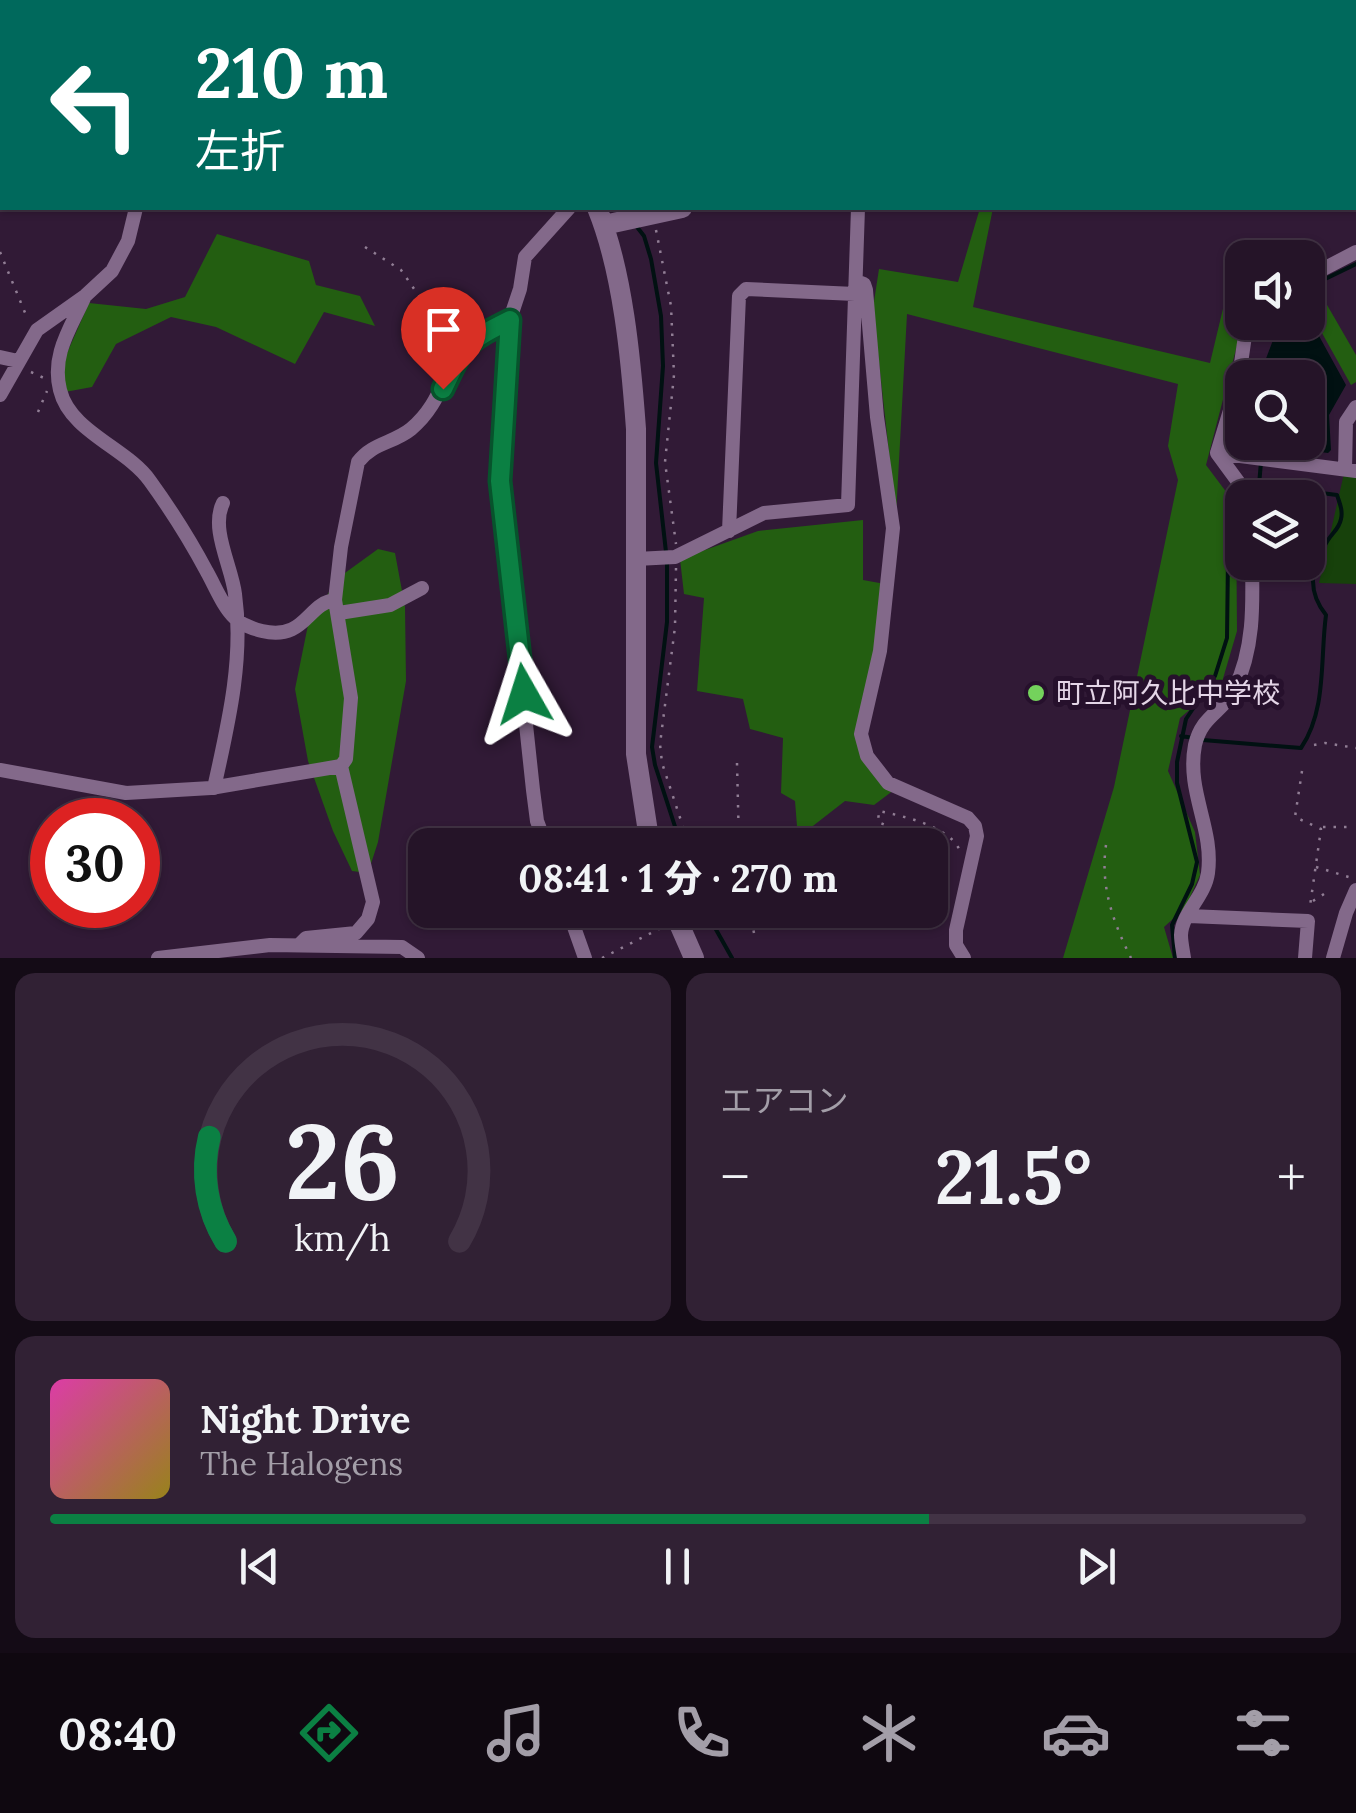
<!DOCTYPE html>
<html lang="ja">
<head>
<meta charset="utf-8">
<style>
  body { margin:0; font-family:Lora,"Noto Sans JP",serif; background:#312134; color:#f1f3f6; height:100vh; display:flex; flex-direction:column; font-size:38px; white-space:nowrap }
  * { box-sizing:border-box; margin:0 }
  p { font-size:32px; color:#a39ea8 }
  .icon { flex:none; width:55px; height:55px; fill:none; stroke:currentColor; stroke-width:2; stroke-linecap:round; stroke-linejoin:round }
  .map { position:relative; height:958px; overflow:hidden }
  .details { display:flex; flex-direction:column; gap:15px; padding:15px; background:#140b16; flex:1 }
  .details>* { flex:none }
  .top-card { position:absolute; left:0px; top:0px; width:1358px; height:210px; box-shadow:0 2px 8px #0004,0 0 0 2px #423345; background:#00695c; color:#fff; overflow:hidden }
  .tools { position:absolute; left:1225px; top:240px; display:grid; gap:20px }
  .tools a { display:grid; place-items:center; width:100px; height:100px; border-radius:20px; background:#251428; box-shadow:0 2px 8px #0004,0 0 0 2px #423345; font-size:50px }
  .speed { position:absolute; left:30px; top:798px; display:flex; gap:20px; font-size:50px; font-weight:700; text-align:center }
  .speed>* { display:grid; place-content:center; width:130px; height:130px; border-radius:50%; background:#251428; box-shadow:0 2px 8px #0004,0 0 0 2px #423345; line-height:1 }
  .speed .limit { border:15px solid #d22; background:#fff; color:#111 }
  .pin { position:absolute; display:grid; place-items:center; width:85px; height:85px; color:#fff; margin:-102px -42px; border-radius:50% 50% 50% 0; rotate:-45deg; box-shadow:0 0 10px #0007 }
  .pin .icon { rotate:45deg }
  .me { position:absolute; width:110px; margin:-55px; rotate:354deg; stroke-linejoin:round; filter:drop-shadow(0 0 8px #0008) }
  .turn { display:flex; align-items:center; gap:35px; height:210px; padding:0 30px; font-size:45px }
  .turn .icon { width:130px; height:130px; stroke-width:2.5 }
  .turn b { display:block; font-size:70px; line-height:85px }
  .big { font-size:75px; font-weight:800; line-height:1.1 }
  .details .card { flex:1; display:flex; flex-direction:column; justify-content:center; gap:15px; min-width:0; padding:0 35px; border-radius:20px; background:#312134 }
  .details .dial { align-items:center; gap:0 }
  .dial svg { height:260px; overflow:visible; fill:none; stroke:#423345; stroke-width:7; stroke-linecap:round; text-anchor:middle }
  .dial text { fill:#f1f3f6; stroke:none }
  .song { display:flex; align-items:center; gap:30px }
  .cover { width:120px; height:120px; border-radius:15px; background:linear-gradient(135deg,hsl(320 70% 55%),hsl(50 70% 35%)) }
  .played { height:10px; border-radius:5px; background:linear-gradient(90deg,#0b8043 70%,#423345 70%) }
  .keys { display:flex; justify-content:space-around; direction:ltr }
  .heat { display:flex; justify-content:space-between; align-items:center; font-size:55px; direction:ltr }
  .details .tiles { flex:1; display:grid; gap:15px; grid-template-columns:1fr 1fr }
  .card:last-child { grid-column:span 2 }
  .trip { position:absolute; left:408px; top:828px; width:540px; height:100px; border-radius:20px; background:#251428; box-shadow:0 2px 8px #0004,0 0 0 2px #423345; font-weight:800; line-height:100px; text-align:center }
  .dock { display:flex; height:160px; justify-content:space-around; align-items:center; background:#0f0810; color:#a39ea8 }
  .dock .icon { width:70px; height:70px }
  .dock .current { color:#0b8043 }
  .dock b { font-size:45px; color:#f1f3f6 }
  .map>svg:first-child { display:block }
</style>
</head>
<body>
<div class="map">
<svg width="1356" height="958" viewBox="0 0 1356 958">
  <rect width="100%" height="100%" fill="#311a36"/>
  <path fill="#17410b" d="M1345,469L1356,471V584L1319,583Z"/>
  <path fill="#235e11" d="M187,0H561L185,2Z
    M980,208H993L973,307L1210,363L1226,296L1242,290V322L1255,323L1241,330L1206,465L1236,505L1237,631L1222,682L1180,718L1168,771L1195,832L1200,875L1185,908L1164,927L1173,958H1063L1114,787L1178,480L1168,446L1178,384L907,314L896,516L873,308L879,269L958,282Z
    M217,234L309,261L316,285L360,296L375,326L324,312L295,364L216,327L171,317L116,344L92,387L65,392L60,369L89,303L146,309L185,297Z
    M1308,272L1356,355V382L1351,385L1308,308Z
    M863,520V580L885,584L876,652L857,735L867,767L894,790L874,805L845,801L809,829L797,826L795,801L781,793L783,738L750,729L743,699L697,691L704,598L684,594L680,559L758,531Z
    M378,549L395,553L405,607L406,681L378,842L368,873L352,871L333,831L308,761L295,689L308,625L338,578Z"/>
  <path fill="#011112" d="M1308,316L1346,385L1329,415L1331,450L1328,453L1250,443L1308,442V378L1259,377L1278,327L1289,323L1308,322Z"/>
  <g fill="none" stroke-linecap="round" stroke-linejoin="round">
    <path stroke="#011112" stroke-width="4" d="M579,2L580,0
      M648,2L650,0
      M637,227L644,236L651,259L661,316L663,366L656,463L666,552
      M1308,313L1319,282L1356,264
      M667,562V622L652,747L655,765L681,845
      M1181,736L1194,738
      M1203,740L1301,748C1327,710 1320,658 1326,615C1306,590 1311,566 1328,540C1333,532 1339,529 1341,519C1343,511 1340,504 1337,495L1259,485L1261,462
      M705,910L732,958
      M1175,958L1172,925L1192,884L1197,862L1177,783V762L1186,719L1215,676L1227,638L1228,557"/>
    <path stroke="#917e95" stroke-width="2.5" stroke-dasharray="2.5 8" stroke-linecap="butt" d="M384,0L391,2
      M194,2L201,0
      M660,2L662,0
      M0,188L2,183
      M656,230L671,306L674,375L665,462L676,544
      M365,247L401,270L419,296L438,302L476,323
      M0,252L28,320
      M31,372L46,379
      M38,412L47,391
      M676,568L675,627L660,744L662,763L689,845
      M1314,745L1325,743L1356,748
      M737,763L739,845
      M1302,771L1295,817L1321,829L1310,906
      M1323,827H1351
      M882,845L917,843L906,834L878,822L879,811C903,816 948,826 959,849
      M1106,845C1100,886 1113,922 1131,958
      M1316,867L1352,878
      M1313,901L1324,894
      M749,910L754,933
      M602,958L661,928"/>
    <path stroke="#83698a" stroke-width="14" d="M111,0L112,2
      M1028,0L1029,2
      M1332,0L1333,2
      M8,2L9,0
      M635,2L637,0
      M983,2L988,0
      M0,16L2,12
      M1355,44L1356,46
      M1355,85H1356
      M1308,277L1356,252
      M856,281L864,284L866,290L877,417L893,528L880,651L861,734L867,756L888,783L968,818L975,826L977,836L956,930V945L964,958
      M85,296C71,328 51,354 60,390C70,432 127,448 150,481C171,510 190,540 207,572C215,586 223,607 235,618C240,624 254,629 262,631C306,641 307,603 335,600
      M1247,322L1238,384L1217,453L1250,498
      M0,357L18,361
      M0,395L37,330L85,296L112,271L128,241L136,208
      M1217,453L1356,471
      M1345,469L1346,422L1356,407
      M729,531L739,296L746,289L855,294
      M636,559L675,557L764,513L848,505L858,208
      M339,613L390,605L422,588
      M0,770L126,793L211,788L341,766
      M214,788C228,725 244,659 235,594C232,567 210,529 223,503
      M546,845L537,821L533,790L500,481L510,319L520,289L525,257L569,208
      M568,910L585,958
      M1189,916L1308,921L1305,958
      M299,945L306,938L356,933L368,919L373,902L341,766L346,759L351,698L335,600L341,547L358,462C372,443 394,443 411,429C440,405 443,375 462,349C473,334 494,328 510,319
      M158,958L270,945L402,947L418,958
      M1184,958C1183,951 1181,942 1181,935C1182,913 1205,896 1208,873C1214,828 1186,792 1195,745C1202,715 1222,713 1234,690C1254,650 1253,606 1252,562
      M1333,958L1346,913L1356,890"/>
    <path stroke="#83698a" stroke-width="20" d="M1216,2L1221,0
      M597,208C623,271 631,360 636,429V754L650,845
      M604,225L682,208
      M673,910L694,958"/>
  </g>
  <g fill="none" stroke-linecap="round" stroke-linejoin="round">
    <defs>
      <path id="route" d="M443,389C464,344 466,342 510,320L500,481L524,694"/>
    </defs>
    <use href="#route" stroke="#07532c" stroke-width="25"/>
    <use href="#route" stroke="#0b8043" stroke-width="18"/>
  </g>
  <circle fill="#74d25c" stroke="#26102c" stroke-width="4" cx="1036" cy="693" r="10"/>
  <g text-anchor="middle" stroke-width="10" stroke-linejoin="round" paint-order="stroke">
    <g font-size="28" fill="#e4d5e7" stroke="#26102c" text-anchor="start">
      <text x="1056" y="703">町立阿久比中学校</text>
    </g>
  </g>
</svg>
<div class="tools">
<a><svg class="icon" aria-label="sound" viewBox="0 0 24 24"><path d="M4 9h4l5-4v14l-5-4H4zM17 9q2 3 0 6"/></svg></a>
<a><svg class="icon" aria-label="search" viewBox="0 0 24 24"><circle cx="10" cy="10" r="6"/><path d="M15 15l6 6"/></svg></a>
<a><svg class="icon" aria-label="layers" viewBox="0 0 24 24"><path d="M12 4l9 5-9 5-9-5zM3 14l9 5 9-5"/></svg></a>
</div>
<div class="speed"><div class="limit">30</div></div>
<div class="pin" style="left:443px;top:389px;background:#d93025"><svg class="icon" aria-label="arrive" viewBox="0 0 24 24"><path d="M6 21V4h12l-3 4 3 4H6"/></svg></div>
<svg class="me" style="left:524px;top:694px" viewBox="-20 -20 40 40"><path d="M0-17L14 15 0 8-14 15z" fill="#0b8043" stroke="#fff" stroke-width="4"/></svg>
<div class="trip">08:41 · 1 分 · 270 m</div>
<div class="top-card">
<div class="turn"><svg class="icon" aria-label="left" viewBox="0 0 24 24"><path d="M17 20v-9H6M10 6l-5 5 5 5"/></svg><div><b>210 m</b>左折</div></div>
</div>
</div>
<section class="details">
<div class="tiles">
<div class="card dial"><svg viewBox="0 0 100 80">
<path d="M14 69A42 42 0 1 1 86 69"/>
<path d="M14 69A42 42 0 0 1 9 37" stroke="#0b8043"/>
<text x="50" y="56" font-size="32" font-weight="700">26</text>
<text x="50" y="72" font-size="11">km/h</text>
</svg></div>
<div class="card"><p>エアコン</p>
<div class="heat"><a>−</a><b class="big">21.5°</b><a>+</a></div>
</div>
<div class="card">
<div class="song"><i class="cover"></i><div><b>Night Drive</b><p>The Halogens</p></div></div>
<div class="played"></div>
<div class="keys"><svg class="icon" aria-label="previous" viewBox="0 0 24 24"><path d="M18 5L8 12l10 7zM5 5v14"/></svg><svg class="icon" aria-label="pause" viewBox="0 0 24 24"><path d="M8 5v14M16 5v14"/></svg><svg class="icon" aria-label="next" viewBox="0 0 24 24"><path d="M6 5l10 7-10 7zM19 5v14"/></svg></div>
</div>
</div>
</section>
<nav class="dock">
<b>08:40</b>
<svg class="icon current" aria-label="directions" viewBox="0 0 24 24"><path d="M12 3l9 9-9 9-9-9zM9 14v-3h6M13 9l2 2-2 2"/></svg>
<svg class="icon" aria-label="music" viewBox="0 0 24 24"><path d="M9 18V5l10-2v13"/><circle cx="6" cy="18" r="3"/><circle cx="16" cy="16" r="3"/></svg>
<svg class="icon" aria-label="phone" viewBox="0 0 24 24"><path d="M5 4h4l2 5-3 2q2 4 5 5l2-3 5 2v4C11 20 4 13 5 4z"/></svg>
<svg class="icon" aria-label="climate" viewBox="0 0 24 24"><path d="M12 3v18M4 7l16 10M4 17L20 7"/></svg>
<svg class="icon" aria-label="car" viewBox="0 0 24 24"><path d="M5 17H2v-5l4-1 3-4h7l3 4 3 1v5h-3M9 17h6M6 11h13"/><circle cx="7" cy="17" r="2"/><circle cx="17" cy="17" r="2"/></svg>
<svg class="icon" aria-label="filters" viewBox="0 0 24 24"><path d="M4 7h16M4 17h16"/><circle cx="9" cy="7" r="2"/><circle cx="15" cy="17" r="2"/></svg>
</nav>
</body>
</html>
